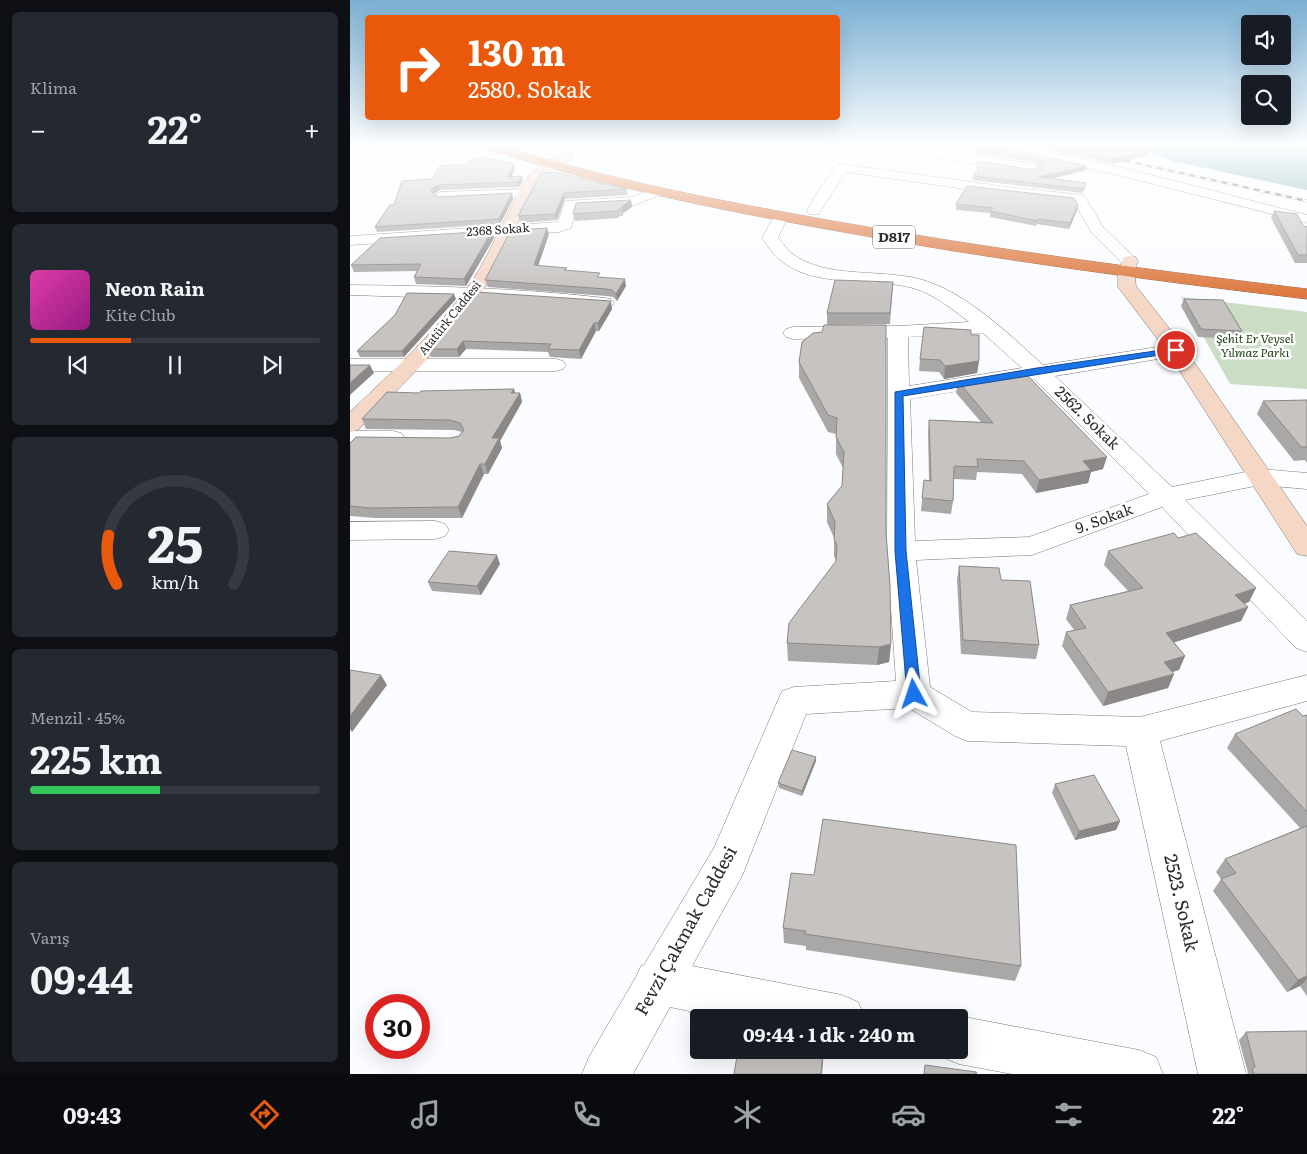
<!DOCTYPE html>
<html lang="tr">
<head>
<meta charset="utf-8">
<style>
  body { margin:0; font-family:Literata,serif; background:#242831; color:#f1f3f6; height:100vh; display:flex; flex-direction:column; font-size:19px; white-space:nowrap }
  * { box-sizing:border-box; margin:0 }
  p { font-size:16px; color:#9ea1a6 }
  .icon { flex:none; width:28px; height:28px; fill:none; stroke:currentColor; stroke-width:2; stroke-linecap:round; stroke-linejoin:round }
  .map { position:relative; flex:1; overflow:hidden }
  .panel { display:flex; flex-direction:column; gap:12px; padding:12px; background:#0d0f14; width:350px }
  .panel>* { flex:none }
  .hud { position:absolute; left:15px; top:15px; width:475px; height:105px; border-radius:5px; box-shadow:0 5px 20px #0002; background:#ea580c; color:#fff; overflow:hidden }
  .buttons { position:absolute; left:891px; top:15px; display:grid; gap:10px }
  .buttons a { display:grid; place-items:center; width:50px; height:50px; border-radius:5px; background:#171b24; box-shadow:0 5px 20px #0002; font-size:25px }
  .speed { position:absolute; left:15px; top:994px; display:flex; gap:10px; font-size:25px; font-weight:700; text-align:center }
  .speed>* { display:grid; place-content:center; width:65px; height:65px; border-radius:50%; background:#171b24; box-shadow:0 5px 20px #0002; line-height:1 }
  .speed .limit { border:8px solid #d22; background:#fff; color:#111 }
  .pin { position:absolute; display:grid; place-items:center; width:42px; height:42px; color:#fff; margin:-21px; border:2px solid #fff; border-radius:50%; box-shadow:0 1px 5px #0007 }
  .me { position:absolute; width:55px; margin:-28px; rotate:355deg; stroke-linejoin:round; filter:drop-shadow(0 0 4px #0008) }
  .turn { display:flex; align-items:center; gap:18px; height:105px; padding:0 20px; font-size:22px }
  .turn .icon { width:65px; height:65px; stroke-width:2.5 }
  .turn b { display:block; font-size:35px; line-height:42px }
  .big { font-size:38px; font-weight:700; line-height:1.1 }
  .panel .card { flex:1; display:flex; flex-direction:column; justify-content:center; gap:8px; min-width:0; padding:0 18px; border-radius:8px; background:#242831 }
  .panel .dial { align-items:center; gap:0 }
  .dial svg { height:130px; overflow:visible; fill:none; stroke:#363941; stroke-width:7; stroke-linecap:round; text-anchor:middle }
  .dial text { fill:#f1f3f6; stroke:none }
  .song { display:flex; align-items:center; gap:15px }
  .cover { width:60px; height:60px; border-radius:8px; background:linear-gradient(135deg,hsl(320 70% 55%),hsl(310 70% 35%)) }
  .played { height:5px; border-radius:2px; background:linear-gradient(90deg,#ea580c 35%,#363941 35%) }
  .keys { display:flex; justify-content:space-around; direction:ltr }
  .heat { display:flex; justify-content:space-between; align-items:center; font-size:28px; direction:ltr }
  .charge { height:8px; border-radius:4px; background:linear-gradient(90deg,#34c759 45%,#363941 0) }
  .trip { position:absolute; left:340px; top:1009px; width:278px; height:50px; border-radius:5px; background:#171b24; box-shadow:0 5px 20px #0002; font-weight:700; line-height:50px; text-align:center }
  .tab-bar { display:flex; height:80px; justify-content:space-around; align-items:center; background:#090b0e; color:#9ea1a6 }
  .tab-bar .icon { width:35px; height:35px }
  .tab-bar .selected { color:#ea580c }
  .tab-bar b { font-size:22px; color:#f1f3f6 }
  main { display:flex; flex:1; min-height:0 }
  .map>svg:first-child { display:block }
</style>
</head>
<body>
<main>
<section class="panel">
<div class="card"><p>Klima</p>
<div class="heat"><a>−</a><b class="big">22°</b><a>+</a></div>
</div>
<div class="card">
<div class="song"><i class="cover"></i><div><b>Neon Rain</b><p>Kite Club</p></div></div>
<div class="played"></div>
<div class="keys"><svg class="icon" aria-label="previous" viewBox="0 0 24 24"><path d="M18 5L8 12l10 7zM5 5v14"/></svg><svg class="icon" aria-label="pause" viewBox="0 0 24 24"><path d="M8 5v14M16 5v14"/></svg><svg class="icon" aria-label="next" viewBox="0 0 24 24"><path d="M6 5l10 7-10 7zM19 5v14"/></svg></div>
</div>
<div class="card dial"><svg viewBox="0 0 100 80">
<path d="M14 69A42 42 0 1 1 86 69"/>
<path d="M14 69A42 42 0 0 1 9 39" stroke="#ea580c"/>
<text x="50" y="56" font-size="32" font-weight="700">25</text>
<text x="50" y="72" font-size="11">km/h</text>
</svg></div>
<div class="card"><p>Menzil · 45%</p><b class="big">225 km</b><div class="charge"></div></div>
<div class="card"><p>Varış</p><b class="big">09:44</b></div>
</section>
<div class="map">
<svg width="957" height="1074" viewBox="0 0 957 1074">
  <rect width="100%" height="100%" fill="#fafcff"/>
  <path fill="#ccddc6" d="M831,297L957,312V389L880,384Z"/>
  <path fill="#77abb3" d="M784,145H957V190L822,161Z"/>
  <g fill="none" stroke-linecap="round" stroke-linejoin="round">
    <defs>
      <path id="street" d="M520,145H551L684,164L690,168L684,172L526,149Z
        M648,145H670L786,171L957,215V223L784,179L650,148Z
        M492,164L665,188L734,195L753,227L788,261L786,265H774L742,233L724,202L665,196L495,172L469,214H459L457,211L468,191L487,165Z
        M306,188L313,192L311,195L284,205L226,208L221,228L209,232L0,245V237L2,236L208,222L215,201L282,197Z
        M176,189L183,193L181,196L90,200L83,196L90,192Z
        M431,212L436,213L438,216L428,238C432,242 436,248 440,252C475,281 535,267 576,281C619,295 660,335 693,365L826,344L833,346L836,350L833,354L826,356L705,376L822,487L910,469L957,473V489L910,485L835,500L957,621V652L946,648L812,507L682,555L566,560L580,687L622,712L790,717L957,675V701L810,741L896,1074H848L776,746L617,741L605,736L559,708L456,714L392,876L342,966L492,995L508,1002L515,1018H372L320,1007L283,1074H232L239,1057L286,977L291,966L294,965L364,848L432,691L444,687L546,681L537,551L538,338L443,339L436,337L433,333L436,329L443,327L548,326L619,322C602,309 584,294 563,288C522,277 463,289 429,259C423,254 417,245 412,238L426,213ZM633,333L672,368L559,386L558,337ZM684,379L799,494L679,537L565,541L560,399Z
        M0,285C85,286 170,288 255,298L261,299L264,303L261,307L255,308L160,300L0,295Z
        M0,359H206L213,361L216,365L213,369L206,371H0Z
        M0,431H43L51,433L55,438L51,443L43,445H0Z
        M85,521L95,524L99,530L95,536L85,539L0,540V522Z
        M609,1016L789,1050L806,1057L813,1074H662L609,1064L592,1057L589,1050H609V1018H606Z"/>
      <path id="secondary" d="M218,152L222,153L224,156L222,159L204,167L190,179L136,286L108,324L67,370L8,430L0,432V412C43,371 88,330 122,281C144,248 157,207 180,174L195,162Z
        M780,256L786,257L788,261L784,271L786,286L833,346L957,526V556L947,554L818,353L768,287V271L774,257Z"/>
      <path id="highway" d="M132,145H150C259,180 371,201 483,221C641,249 799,270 957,289V299C798,280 639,259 482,230C364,209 248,185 134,148Z"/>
    </defs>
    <use href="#street" stroke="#787a7c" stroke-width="1"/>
    <use href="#secondary" stroke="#787a7c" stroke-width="1"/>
    <use href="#highway" stroke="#9f5e39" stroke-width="1"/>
    <use href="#street" fill="#fff" fill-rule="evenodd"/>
    <use href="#secondary" fill="#f5d7c6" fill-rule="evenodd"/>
    <use href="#highway" fill="#dd7940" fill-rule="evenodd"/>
    <defs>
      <path id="rail" d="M759,157L957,201"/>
    </defs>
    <use href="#rail" stroke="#656668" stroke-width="2.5"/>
    <use href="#rail" stroke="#fff" stroke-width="2" stroke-dasharray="5.5" stroke-linecap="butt"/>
  </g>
  <path fill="#aaa8a6" d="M626,145L650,146L737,166L736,170L700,179L736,183L733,193L622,180L623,176L627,173V161L684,170L689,166L684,162L626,154Z
    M679,145H778L800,150L799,155L762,164Z
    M164,164L165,169L161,176L173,181L169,187L90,190L84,194L88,197L162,193L163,199L150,224L27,232L25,227L44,205L82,179Z
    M191,173L277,189L278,195L215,199L207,220L170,223L168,216Z
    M281,200L282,207L273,213V216H269V218L225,221L223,214Z
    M606,204L727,210L719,229L687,224L686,226L640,217V213L606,210Z
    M924,211L953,226L957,227V263H945L921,218Z
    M142,231L144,238L116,286L66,284L64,277L67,271L4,272L1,265Z
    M199,234L188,266L251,277L276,286L267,301L263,297L257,296L138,287L135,280Z
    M543,282L540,324L477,325V313Z
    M106,299L54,357H10L7,351Z
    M834,299L892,331L889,339L848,337L831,306Z
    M262,309L249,331H246L231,359L200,357L198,352L116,349L109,357H81L78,349Z
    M463,333L536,533L541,644L539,662L527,665L438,661L437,643L486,561L484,556V538L477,522V504L492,486L493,468L486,454V434L478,432L449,378V362Z
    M621,335L629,361L627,373L594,379L589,372L569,371L570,359Z
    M608,381L628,382L753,469L741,472L738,483L686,493L672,474L627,472L626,480L604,479L603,501L601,514L571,511L574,480H579L578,433L579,420L631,422L606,393Z
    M164,389L165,393H170L172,402L150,441L152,448L138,474H134L112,518H25L0,516V443L100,438L109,436L112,432L104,430L16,429L12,419L69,393Z
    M957,400V463L955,460L944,461L907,414L913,401Z
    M758,551L899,602L894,604L898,607L891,621L824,642L835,656L829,670L822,672L824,674L818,688L753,706L712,646L716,632L724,630L716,619L720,605L778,591L754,565Z
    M150,564L131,595L82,591L78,582Z
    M609,566L651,580L689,645L686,659L611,654L607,580Z
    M957,715V996L950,986L937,992L863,891L871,879L866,872L875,859L950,828L877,748L885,734Z
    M466,761L452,796L429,788L428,783Z
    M705,784L770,821L766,830L725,840L702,793Z
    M464,875L671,966L665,981L456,950V946L434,943L433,928Z
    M896,1032L957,1074H897L898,1073L889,1040Z"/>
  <path fill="#8b8887" d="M800,150L799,155L762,164L763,159Z
    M164,164L165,169L159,182L157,177Z
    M737,166L736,170L688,182L689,177Z
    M172,176L173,181L169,187L168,182Z
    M88,185L90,190L81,195L80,190Z
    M162,193L163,199L150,224L149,219Z
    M214,193L215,199L207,220L205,214Z
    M281,200L282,207L273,213V216L272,206Z
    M728,205L727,210L719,229L720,223Z
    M197,228L199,234L186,272L184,265Z
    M142,231L144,238L116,286L114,279Z
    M275,279L276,286L267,301L266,294Z
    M104,294L106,299L54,357L52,351Z
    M261,301L262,309L249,331L248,323Z
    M244,323L246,331L231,359L229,350Z
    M113,341L116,349L109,357L107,349Z
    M629,361L627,373L594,379L595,366Z
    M20,365L24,373L0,395V383Z
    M164,389L166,398L170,393L172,402L150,441L152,448L138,474L135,464L142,438L161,393Z
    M757,457L753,469L741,472L738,483L686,493L689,480L733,461Z
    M130,464L134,474L112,518L108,507Z
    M147,555L150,564L131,595L127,586Z
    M906,588L899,602L878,609L885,595Z
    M898,607L891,621L810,647L816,633Z
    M541,644L539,662L527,665L529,647Z
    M835,656L829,670L808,676L814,662Z
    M824,674L818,688L753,706L758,692Z
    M31,675L37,685L2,732L0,729V716Z
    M466,757V761L452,796V791Z
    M770,821L766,830L725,840L729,831Z
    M957,976V979L950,986L937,992L948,980Z
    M473,1050H474L472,1074H471Z"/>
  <path fill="#c6c3c1" stroke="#8b8887" d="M627,145H650V146L737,166L689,177L736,183L734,189L623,176L625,173H628L627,161L684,170L692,164L685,158L627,150Z
    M697,145H778L800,150L763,159Z
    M132,157L164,164L157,177L172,176L168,182L88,185L80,190L88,197L162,193L149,219L25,227L40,205H44L52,181L82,179L90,166L118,164L120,160Z
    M205,172L277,189L214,193L205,214L168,216L191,173Z
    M617,186L724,198L728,205L720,223L688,219L687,221L640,211L643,208L606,204Z
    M281,200L272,206V209H268V211L223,214L226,203Z
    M924,211L947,214L953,226L957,227V255H948Z
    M197,228L184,265L217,268L214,270L250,273L247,277L275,279L266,294L262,290L256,289L135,280L161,230Z
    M142,231L114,279L64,277L71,264L1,265L30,238Z
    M485,280L543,282L540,313H477Z
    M126,292L261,301L248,323H244L229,350L198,349L201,344L113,341L107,349H78L107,317Z
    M57,293L104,294L52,351H7L45,315Z
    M834,299L873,300L892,331L851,329Z
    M474,325H536V533L540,585L541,644L529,647L437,643L439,623L486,561L487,545L484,539L485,522L477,504L492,486L494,452L486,437L487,418L478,415L449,362L452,342L463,333L472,332Z
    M574,327L621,330V335H629V361L595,366L590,360L570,359Z
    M0,365H20L0,383Z
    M676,374L757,457L733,461L741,470L689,480L674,461L627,459L628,467L604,466L603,501L572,498L574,480L581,481L579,420L643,423L608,381L628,378V382Z
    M164,389L161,393H170L142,438H149L135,464H130L108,507L20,508L0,506V443L6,437L100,438L109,436L114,430L110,423L100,420L12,419L37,392L69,393L71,391Z
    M957,400V447H951L913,401Z
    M824,533L828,538L846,533L906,588L885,595L898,607L816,633L835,656L814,662L824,674L758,692L716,632L736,628L720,605L793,588L758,551Z
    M99,551L147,555L127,586L78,582Z
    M609,566L649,568L651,580L680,581L689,645L613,640Z
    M0,670L31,675L0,716Z
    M946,709L953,716L957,715V812L885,734Z
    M442,750L466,757L452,791L428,783Z
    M744,775L770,821L729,831L705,784Z
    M473,819L666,845L671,966L455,934L456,931L433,928L441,873L464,875Z
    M957,826V976L948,980L871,879L886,873L875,859Z
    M957,1031V1074H904L902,1069L905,1067L896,1032Z
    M388,1050H473L471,1074H384Z
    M575,1065L626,1072L627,1074H574Z"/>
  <linearGradient id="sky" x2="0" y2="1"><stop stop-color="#7bb0d3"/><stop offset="0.49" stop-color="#fdfeff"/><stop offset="1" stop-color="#fdfeff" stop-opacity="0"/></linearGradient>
  <rect width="957" height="295" fill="url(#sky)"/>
  <path fill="#1a73e8" stroke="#114b97" d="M826,348H828V352L553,396L556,551L571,694L569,698L564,700L559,698L557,694L545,551V392L687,368Z"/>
  <g text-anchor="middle" stroke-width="5" stroke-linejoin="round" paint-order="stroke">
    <g font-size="12" fill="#2b2c2d" stroke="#fff">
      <text transform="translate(148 230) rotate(-4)" y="4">2368 Sokak</text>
      <text transform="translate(100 318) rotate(-51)" y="4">Atatürk Caddesi</text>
    </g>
    <g font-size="12" font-style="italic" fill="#1c3e0c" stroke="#fff">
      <text x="905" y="343">Şehit Er Veysel<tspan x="905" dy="14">Yılmaz Parkı</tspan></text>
    </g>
    <rect fill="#fff" stroke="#6b6b6c" stroke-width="1" x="523" y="225.5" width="42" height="23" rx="4"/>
    <g font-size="14" font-weight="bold" fill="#2b2c2d">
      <text x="544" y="242">D817</text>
    </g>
    <g font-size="15" fill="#2b2c2d" stroke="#fff">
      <text transform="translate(737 418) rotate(44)" y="5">2562. Sokak</text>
      <text transform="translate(754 519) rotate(-20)" y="5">9. Sokak</text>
    </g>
    <g font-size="18" fill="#2b2c2d" stroke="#fff">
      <text transform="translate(831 903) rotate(77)" y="6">2523. Sokak</text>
      <text transform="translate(336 931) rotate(-61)" y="6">Fevzi Çakmak Caddesi</text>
    </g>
  </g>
</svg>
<div class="buttons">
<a><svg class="icon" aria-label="sound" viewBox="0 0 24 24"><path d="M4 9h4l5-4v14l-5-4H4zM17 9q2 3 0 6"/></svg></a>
<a><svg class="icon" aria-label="search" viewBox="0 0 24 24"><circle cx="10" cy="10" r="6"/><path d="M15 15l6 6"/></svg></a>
</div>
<div class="speed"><div class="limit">30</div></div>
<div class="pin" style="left:826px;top:350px;background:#d93025"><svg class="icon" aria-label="arrive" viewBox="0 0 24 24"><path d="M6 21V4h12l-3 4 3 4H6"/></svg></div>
<svg class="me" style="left:564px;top:694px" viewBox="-20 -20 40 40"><path d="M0-17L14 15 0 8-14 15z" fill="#1a73e8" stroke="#fff" stroke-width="4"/></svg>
<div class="trip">09:44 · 1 dk · 240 m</div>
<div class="hud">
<div class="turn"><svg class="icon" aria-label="right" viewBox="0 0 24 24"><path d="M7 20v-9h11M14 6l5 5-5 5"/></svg><div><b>130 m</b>2580. Sokak</div></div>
</div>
</div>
</main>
<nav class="tab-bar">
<b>09:43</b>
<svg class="icon selected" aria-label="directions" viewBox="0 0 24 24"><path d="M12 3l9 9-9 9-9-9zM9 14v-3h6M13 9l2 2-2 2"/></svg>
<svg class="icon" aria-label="music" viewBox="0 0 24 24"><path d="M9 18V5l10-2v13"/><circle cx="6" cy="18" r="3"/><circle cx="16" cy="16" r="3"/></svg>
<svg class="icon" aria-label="phone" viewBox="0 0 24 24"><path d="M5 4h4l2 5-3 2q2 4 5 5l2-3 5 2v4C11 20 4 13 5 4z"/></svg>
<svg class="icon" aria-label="climate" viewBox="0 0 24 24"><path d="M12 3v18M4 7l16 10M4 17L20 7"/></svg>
<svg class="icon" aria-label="car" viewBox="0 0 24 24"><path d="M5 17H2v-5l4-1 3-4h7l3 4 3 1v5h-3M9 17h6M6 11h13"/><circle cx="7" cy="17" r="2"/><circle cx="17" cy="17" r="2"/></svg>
<svg class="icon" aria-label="filters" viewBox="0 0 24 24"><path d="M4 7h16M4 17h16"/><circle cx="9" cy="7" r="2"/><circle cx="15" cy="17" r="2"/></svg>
<b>22°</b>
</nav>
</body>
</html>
